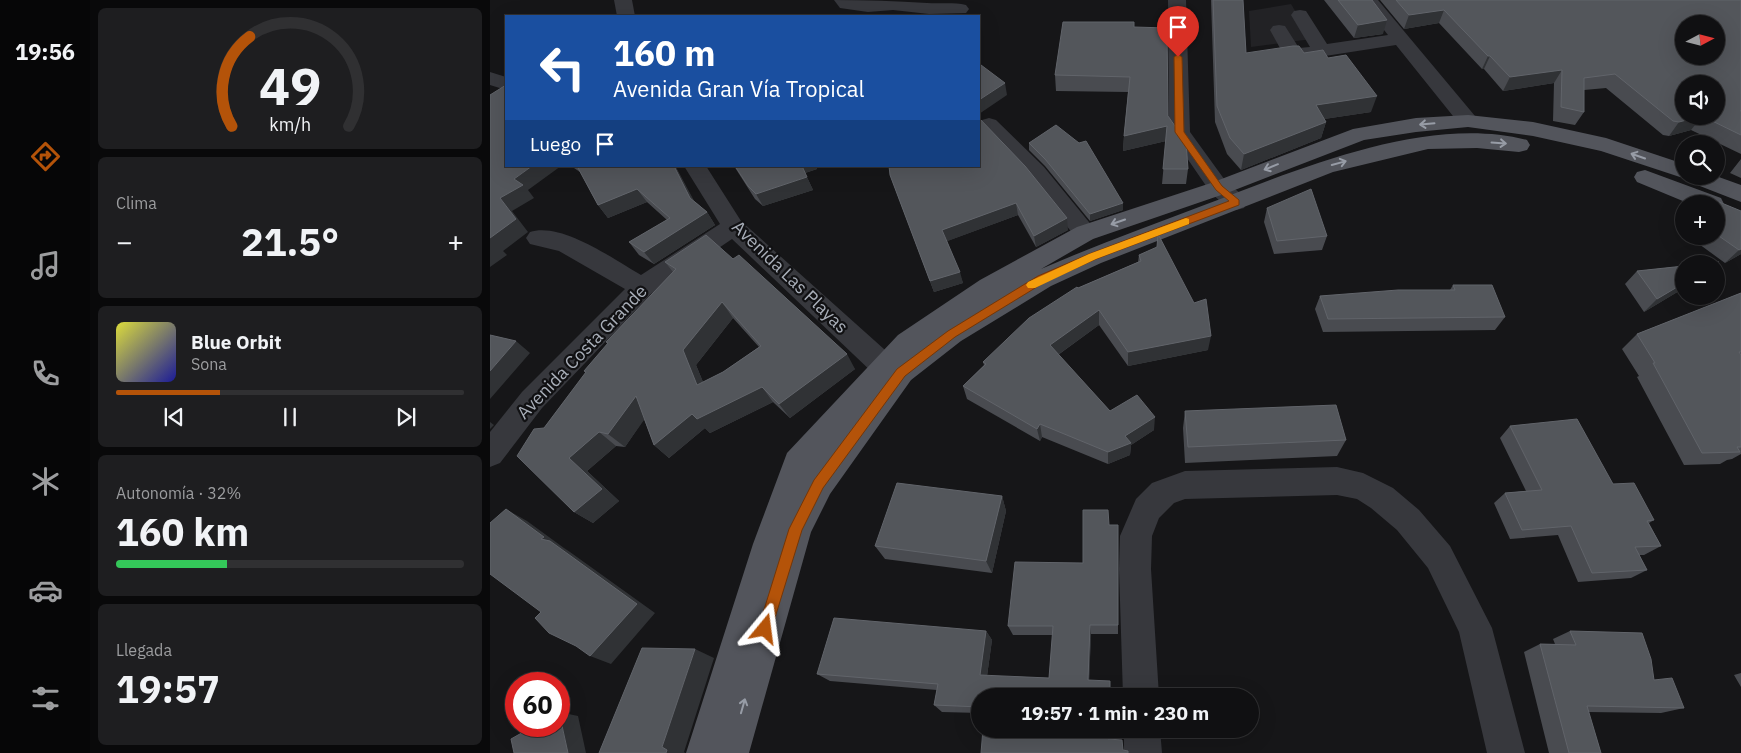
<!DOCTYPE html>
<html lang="es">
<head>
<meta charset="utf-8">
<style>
  body { margin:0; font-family:"IBM Plex Sans",sans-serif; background:#1e1e20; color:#f1f3f6; height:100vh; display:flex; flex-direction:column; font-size:19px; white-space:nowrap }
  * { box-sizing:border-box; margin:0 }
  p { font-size:16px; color:#9c9d9f }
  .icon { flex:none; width:28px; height:28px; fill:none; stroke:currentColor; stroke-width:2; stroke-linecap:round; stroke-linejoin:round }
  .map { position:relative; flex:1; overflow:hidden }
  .side { display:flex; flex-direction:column; gap:8px; padding:8px; background:#09090a; width:400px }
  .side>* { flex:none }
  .hud { position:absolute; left:15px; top:15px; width:475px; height:152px; border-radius:0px; box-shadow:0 5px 20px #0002,0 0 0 1px #303032; background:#1a4fa0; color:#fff; overflow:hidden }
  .needle { width:32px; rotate:83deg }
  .fabs { position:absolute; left:1185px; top:15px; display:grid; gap:10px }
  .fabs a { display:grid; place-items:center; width:50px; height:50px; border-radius:50%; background:#101012; box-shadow:0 5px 20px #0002,0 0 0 1px #303032; font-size:25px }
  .speed { position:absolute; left:15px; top:672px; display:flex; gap:10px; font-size:25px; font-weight:700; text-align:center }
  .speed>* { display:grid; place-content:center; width:65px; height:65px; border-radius:50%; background:#101012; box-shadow:0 5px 20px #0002,0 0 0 1px #303032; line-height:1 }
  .speed .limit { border:8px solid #d22; background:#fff; color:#111 }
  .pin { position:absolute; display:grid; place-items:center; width:42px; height:42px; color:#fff; margin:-51px -21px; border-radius:50% 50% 50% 0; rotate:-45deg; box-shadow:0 0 5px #0007 }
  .pin .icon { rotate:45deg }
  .me { position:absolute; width:55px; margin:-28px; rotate:16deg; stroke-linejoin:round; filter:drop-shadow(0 0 4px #0008) }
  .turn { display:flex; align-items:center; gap:18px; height:105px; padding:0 25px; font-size:22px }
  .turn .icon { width:65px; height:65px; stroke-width:2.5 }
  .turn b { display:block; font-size:35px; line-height:42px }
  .then { display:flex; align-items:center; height:48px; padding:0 25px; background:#0003; gap:10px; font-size:19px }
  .big { font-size:38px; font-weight:700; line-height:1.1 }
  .side .tile { flex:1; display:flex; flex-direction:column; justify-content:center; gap:8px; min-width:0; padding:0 18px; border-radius:8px; background:#1e1e20 }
  .side .dial { align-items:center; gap:0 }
  .dial svg { height:130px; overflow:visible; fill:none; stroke:#303032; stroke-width:7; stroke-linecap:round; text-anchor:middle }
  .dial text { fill:#f1f3f6; stroke:none }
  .song { display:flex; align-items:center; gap:15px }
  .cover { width:60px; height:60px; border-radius:8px; background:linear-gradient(135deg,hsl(60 70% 55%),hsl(240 70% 35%)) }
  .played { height:5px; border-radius:2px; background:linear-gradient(90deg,#b45309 30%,#303032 30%) }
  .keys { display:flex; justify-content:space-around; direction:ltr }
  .heat { display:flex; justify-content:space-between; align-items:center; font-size:28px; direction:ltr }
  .charge { height:8px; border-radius:4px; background:linear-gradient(90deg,#34c759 32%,#303032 0) }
  .trip { position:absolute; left:481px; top:688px; width:288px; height:50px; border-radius:25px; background:#101012; box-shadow:0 5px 20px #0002,0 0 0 1px #303032; font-weight:700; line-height:50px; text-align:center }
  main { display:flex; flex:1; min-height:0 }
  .tabs { display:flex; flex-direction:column; width:90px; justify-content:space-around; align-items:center; background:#060607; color:#9c9d9f }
  .tabs .icon { width:35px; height:35px }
  .tabs .selected { color:#b45309 }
  .tabs b { font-size:22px; color:#f1f3f6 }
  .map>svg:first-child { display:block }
</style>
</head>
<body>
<main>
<nav class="tabs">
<b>19:56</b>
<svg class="icon selected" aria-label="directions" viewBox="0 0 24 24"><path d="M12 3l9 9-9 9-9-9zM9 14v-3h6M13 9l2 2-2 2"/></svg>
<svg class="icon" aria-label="music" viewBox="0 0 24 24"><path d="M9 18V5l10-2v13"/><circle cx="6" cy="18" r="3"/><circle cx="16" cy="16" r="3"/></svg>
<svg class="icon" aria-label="phone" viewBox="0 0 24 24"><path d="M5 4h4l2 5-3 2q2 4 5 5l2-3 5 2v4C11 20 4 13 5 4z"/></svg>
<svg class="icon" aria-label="climate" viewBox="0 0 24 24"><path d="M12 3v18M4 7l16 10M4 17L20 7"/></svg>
<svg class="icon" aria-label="car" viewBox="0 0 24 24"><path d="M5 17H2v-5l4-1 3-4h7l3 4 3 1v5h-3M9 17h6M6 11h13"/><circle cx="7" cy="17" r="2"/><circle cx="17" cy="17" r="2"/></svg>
<svg class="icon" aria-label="filters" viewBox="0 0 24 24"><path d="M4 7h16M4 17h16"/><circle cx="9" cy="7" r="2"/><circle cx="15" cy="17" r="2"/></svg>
</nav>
<section class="side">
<div class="tile dial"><svg viewBox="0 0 100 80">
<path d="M14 69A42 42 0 1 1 86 69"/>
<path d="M14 69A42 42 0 0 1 25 14" stroke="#b45309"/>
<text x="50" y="56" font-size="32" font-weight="700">49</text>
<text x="50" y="72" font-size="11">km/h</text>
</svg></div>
<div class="tile"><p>Clima</p>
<div class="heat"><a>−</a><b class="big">21.5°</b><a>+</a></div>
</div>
<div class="tile">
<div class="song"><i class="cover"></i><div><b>Blue Orbit</b><p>Sona</p></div></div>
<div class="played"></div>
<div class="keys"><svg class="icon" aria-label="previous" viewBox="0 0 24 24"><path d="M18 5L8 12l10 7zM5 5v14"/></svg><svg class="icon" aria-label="pause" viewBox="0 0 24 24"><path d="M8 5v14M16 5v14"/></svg><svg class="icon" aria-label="next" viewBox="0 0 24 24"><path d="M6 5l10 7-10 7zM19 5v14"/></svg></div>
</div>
<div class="tile"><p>Autonomía · 32%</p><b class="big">160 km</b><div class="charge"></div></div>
<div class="tile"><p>Llegada</p><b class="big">19:57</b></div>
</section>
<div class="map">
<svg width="1251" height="753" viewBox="0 0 1251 753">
  <rect width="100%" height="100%" fill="#161618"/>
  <path fill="#222225" d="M801,4L822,39L761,47L759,11Z"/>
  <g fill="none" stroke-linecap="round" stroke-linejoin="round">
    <path fill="#37383d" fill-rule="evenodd" d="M124,0H142L145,16H127Z
      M344,0C376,0 406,1 437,3C450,4 464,2 476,5L479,9L476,13L439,14L403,10L378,12L350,8Z
      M678,0H696L700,132L737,183L754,196L757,202L754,208L746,210L738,208L721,193L679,132Z
      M870,0H888L985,116L988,121L985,126L978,127L971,126L906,45L803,61L796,59L780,30L783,26L789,25L795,26L809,48L820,47L801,15L804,11L810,10L816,11L837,44L898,35Z
      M0,72L16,77V90L0,85Z
      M499,118L506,120L554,167L603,227L607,233L603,239L595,241L587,239L538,177L492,130L489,125L492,120Z
      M194,166H216L251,221L404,358L421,364L425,372L421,380L411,383L384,374L242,239L161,294L52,408L10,463L0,467V432L32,392L135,289L69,251L40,244L36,238L40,232C72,222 123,259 151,275L230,224Z
      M847,467L873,473L903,488L929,510L960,546L1002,628L1035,753H997L969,632L938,568L907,530L881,508L867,499L847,495L695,499L684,503L669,518L662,536L661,569L669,696H633L629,569L630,536L646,499L662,483L695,471Z
      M634,729H670L672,753H634Z"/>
    <path fill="#53555c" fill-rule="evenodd" d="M978,115L1043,122L1116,138L1194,164V176H1226L1251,185V202L1197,181L1196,179L1111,151L1043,136L978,127L926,132L874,140L737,193L603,239L551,269C606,245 662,225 717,204C809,169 938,114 1037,140L1040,145L1037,150L1029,152L987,148L938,149L843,172L611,263L561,286L471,341L421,380L340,494L321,532L259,753H196L263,544L297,453L408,335L490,280L587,227L721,183L863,129L926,118Z
      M1155,170L1231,198L1234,204L1231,210L1226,211V204H1200L1147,182L1144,177L1147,172Z"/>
  </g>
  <path fill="#494b50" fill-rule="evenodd" d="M721,0H753L756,53H814L838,58L881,112L834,119L836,122L831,138L751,170L737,154L725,122Z
    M834,0H882L893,34L864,38Z
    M890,0H1251V154L1201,130L1179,136L1173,135L1116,88L1094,90V112L1085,125L1063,121L1064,83L1013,91L994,69H992L949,23L914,29Z
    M644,27L698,169L696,184H672L676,141L633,151L634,136L638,92L566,91L565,75Z
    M539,143L633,210L600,221L555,166L539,150Z
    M1251,159V178L1240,173Z
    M81,166H185L203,200L217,212L225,225L164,264L149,255L139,242L177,220L157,202L118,218L108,205L90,172Z
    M244,166H325L327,169L315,173L323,190L273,206L265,199Z
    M489,166L578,230L546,247L528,215L457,241L473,283L444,292L400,175Z
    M1217,197L1251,211V254L1235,263L1198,236H1226V204H1211Z
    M777,208L837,236L832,250L784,254L774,222Z
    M649,255L718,350L638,366L609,325L568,355L620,411L664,430L641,445L640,455L618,464L552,437L550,441L477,399L473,386L494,365L493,362L588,288L648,262Z
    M175,262L365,369L300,418L283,402L220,433L215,428L179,458L164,445L154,419L135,447L126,446L97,471L129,501L103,523L84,512L54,428L96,373L94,371L118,344L116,342L183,272ZM243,318L269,347L233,372L213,382L206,365Z
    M1194,266V288L1154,312L1135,284L1147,271Z
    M963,285L1015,317L1005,330L833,332L825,309L830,296L960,290Z
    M1251,293V454L1242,459L1237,460L1230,464L1194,465L1147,377L1149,376L1132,349L1147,334Z
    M695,411L856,440L847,456L695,463L693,428Z
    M1020,426L1123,484L1164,520L1159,523L1171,546L1154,555H1149L1157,570L1141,578L1088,582L1068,535L1020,539L1004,503L1015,493L1036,491L1010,438Z
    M512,496L516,511L502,573L395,559L385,546Z
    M619,525H628V634H601L599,680L621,688L620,696H490V713L452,712L444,705L447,690L340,681L327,674L496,631L502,640L497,676L559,678L563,635H523L518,626L593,563Z
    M1080,631L1164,680L1194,708L1171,713L1098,712L1111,753H1059L1034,652L1050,644H1065L1063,639Z
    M1251,673V687L1244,675Z"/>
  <path fill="#303235" d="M954,10L949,23L914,29L919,15Z
    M897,20L893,34L864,38L868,25Z
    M998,56H1000L994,69H992Z
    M1072,70L1064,83L1013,91L1020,77Z
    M515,83L517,95L489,114V100Z
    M887,96L881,112L821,121L826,105Z
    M1212,116L1201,130L1179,136L1189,122Z
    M836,122L831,138L751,170L754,154Z
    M677,126L676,141L633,151L634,136Z
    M42,166H71L38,190L44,198L22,211L38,232L13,251L17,255L0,267V238L10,198L24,179Z
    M184,166H185L187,169L209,210L200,198Z
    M312,166H325L327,169L315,173L323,190L273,206L266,194Z
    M147,189L157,202L118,218L108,205Z
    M526,203L528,215L455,242L452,230Z
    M633,203V210L600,221V214Z
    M217,212L225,225L164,264L154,252Z
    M577,218L578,230L546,247L544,236Z
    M1251,249V254L1235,263L1249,250Z
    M470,272L473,283L444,292L440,281Z
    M1194,283V288L1154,312L1167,299Z
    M232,302L243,318L206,365L220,399L207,385L193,350Z
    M609,310V325L562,359L560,345Z
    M721,336L718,350L638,366V352Z
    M26,341L40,353L0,399V371Z
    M357,354L365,369L300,418L289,404Z
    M272,387L283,402L220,433L215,428L179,458L164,445L202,414Z
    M146,396L161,410L135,447L118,434Z
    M665,417L664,430L641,445L640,455L618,464V452L635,436Z
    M0,422L4,425L0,429Z
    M550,424L552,437L550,441L547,429Z
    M109,432L126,446L97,471L129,501L103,523L84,512L79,458Z
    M512,496L516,511L502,573L496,561Z
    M16,509L37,521L74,548L80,552L165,613L121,664L100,656L51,539Z
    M600,625L601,634L599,687L598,680Z
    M496,631L502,640L496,683L490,675Z
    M205,649L224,658L194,752L195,753H176L172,747Z
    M69,712L88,716L96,753H78Z"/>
  <path fill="#53565b" stroke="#61646a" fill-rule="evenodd" d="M723,0H753L756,53L803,46H809L814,53L833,50L838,58L856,55L887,96L826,105L836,122L754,154L740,138L727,106Z
    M848,0H882L897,20L868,25Z
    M906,0H1251V110L1250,111H1251V135L1212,116L1189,122L1183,121L1125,74L1094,78V112L1071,107L1072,70L1020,77L1000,56H998L954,10L919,15ZM1194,24H1226V56H1194ZM1194,84H1226V116H1194Z
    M573,22H644V27L677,28L678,116L696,142L698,169H673L677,126L634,136L640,77L565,75Z
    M489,65H491L515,83L489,100Z
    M16,85V166H42L24,179L33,185L10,198L26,219L0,238V95Z
    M489,118L535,166L577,218L544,236L526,203L452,230L470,272L440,281L400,175L399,166H489Z
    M566,125L589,143L596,141L633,203L600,214L555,159L539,143Z
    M87,166H184L200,198L217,212L154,252L139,242L180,218L147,189L108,205Z
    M245,166H312L317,177L266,194L258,186Z
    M821,189L837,236L787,241L777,208Z
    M1217,197L1251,211V249L1249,250L1226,234V204H1214Z
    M668,234L704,303L716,299L721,336L638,352L609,310L560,345L620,411L647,395L665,417L635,436L641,443L618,452L550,424L547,429L473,386L496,364L493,362L539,318L587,287L588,288L651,261L649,255L667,247Z
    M216,235L243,259L249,255L357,354L289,404L272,387L207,419L202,414L164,445L146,396L118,434L109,432L79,458L112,489L84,512L27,456L44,429L54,428L96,372L94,371L118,343L116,342L186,269L175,262ZM232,302L271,346L233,372L207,385L193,350Z
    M1229,262L1226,264H1210Z
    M1194,266V283L1167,299L1147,271Z
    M963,285H1002L1015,317L838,319L830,296L908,290H965Z
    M1251,293V352H1249L1251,355V447H1247L1250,452L1212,453L1163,363H1165L1147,334Z
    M0,335L26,341L0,371Z
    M846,405L856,440L698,447L695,411Z
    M1087,419L1123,484L1144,483L1164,520L1157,521L1171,546L1145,547L1157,570L1102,573L1081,526L1032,530L1015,493L1052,490L1020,426Z
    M407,483L512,496L496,561L385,546Z
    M16,509L54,537L51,539L60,541L147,604L100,656L86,646L59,633L45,618L51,612L0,574V523Z
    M593,510H618L619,525H628V625H600L598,680L620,681V696H490V707L444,705L448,684L327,674L344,618L496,631L490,675L559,678L563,626H518L525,562L593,563Z
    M1080,631L1152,633L1161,659L1164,680L1182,678L1194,708L1097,706L1111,753H1079L1050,644L1086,645Z
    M152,648L205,649L172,747L177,750L176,753H109Z
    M69,712L78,753H24L21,739L44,726H69Z
    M493,729H618V739L632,740L633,750L638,751V753H491Z"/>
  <defs><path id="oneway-shaft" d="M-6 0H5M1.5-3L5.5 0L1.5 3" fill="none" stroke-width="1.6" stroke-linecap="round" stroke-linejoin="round" transform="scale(1.25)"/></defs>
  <g stroke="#979ca6">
    <use href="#oneway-shaft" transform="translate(937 124) rotate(175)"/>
    <use href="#oneway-shaft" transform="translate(1009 143) rotate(4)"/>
    <use href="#oneway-shaft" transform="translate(1148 156) rotate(-161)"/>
    <use href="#oneway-shaft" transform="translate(849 163) rotate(-15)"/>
    <use href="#oneway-shaft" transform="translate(781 167) rotate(158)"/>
    <use href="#oneway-shaft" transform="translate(628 222) rotate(161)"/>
    <use href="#oneway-shaft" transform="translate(253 706) rotate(-74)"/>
  </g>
  <path fill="#b45309" stroke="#753606" d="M688,54L692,57L694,132L732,186L749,200V205L606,259L555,282L465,337L415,376L333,488L312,530L280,634L275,636L270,634L268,629L299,529L324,480L407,369L458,331L548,276L599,254L739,201L726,190L685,132L684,57Z"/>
  <path fill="#f59e0b" d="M696,218L699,219V224L606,259L545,288H538L536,285L538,282L599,254Z"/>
  <g text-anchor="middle" stroke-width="4.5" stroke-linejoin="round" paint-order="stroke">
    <g font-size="18" fill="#a8aeb8" stroke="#111113">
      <text transform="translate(300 277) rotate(44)" y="6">Avenida Las Playas</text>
      <text transform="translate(92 352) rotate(-46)" y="6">Avenida Costa Grande</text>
    </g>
  </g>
</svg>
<div class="fabs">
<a><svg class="needle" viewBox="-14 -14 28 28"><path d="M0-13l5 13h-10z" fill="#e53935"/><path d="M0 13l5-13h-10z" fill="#9c9d9f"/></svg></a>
<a><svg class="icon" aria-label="sound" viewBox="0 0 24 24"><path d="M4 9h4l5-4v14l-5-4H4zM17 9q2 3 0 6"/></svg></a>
<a><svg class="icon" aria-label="search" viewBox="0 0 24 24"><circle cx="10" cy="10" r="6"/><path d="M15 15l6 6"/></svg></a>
<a>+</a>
<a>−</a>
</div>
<div class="speed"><div class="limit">60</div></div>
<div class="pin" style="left:688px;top:57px;background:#d93025"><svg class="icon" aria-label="arrive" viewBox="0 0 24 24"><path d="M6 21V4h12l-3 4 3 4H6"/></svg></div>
<svg class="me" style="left:275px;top:629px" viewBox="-20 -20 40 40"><path d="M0-17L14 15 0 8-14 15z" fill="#b45309" stroke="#fff" stroke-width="4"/></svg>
<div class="trip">19:57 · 1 min · 230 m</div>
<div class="hud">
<div class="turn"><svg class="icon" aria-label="left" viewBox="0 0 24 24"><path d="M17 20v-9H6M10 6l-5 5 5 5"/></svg><div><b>160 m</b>Avenida Gran Vía Tropical</div></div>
<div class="then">Luego<svg class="icon" aria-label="arrive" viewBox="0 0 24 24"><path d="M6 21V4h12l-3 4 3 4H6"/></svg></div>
</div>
</div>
</main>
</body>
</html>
